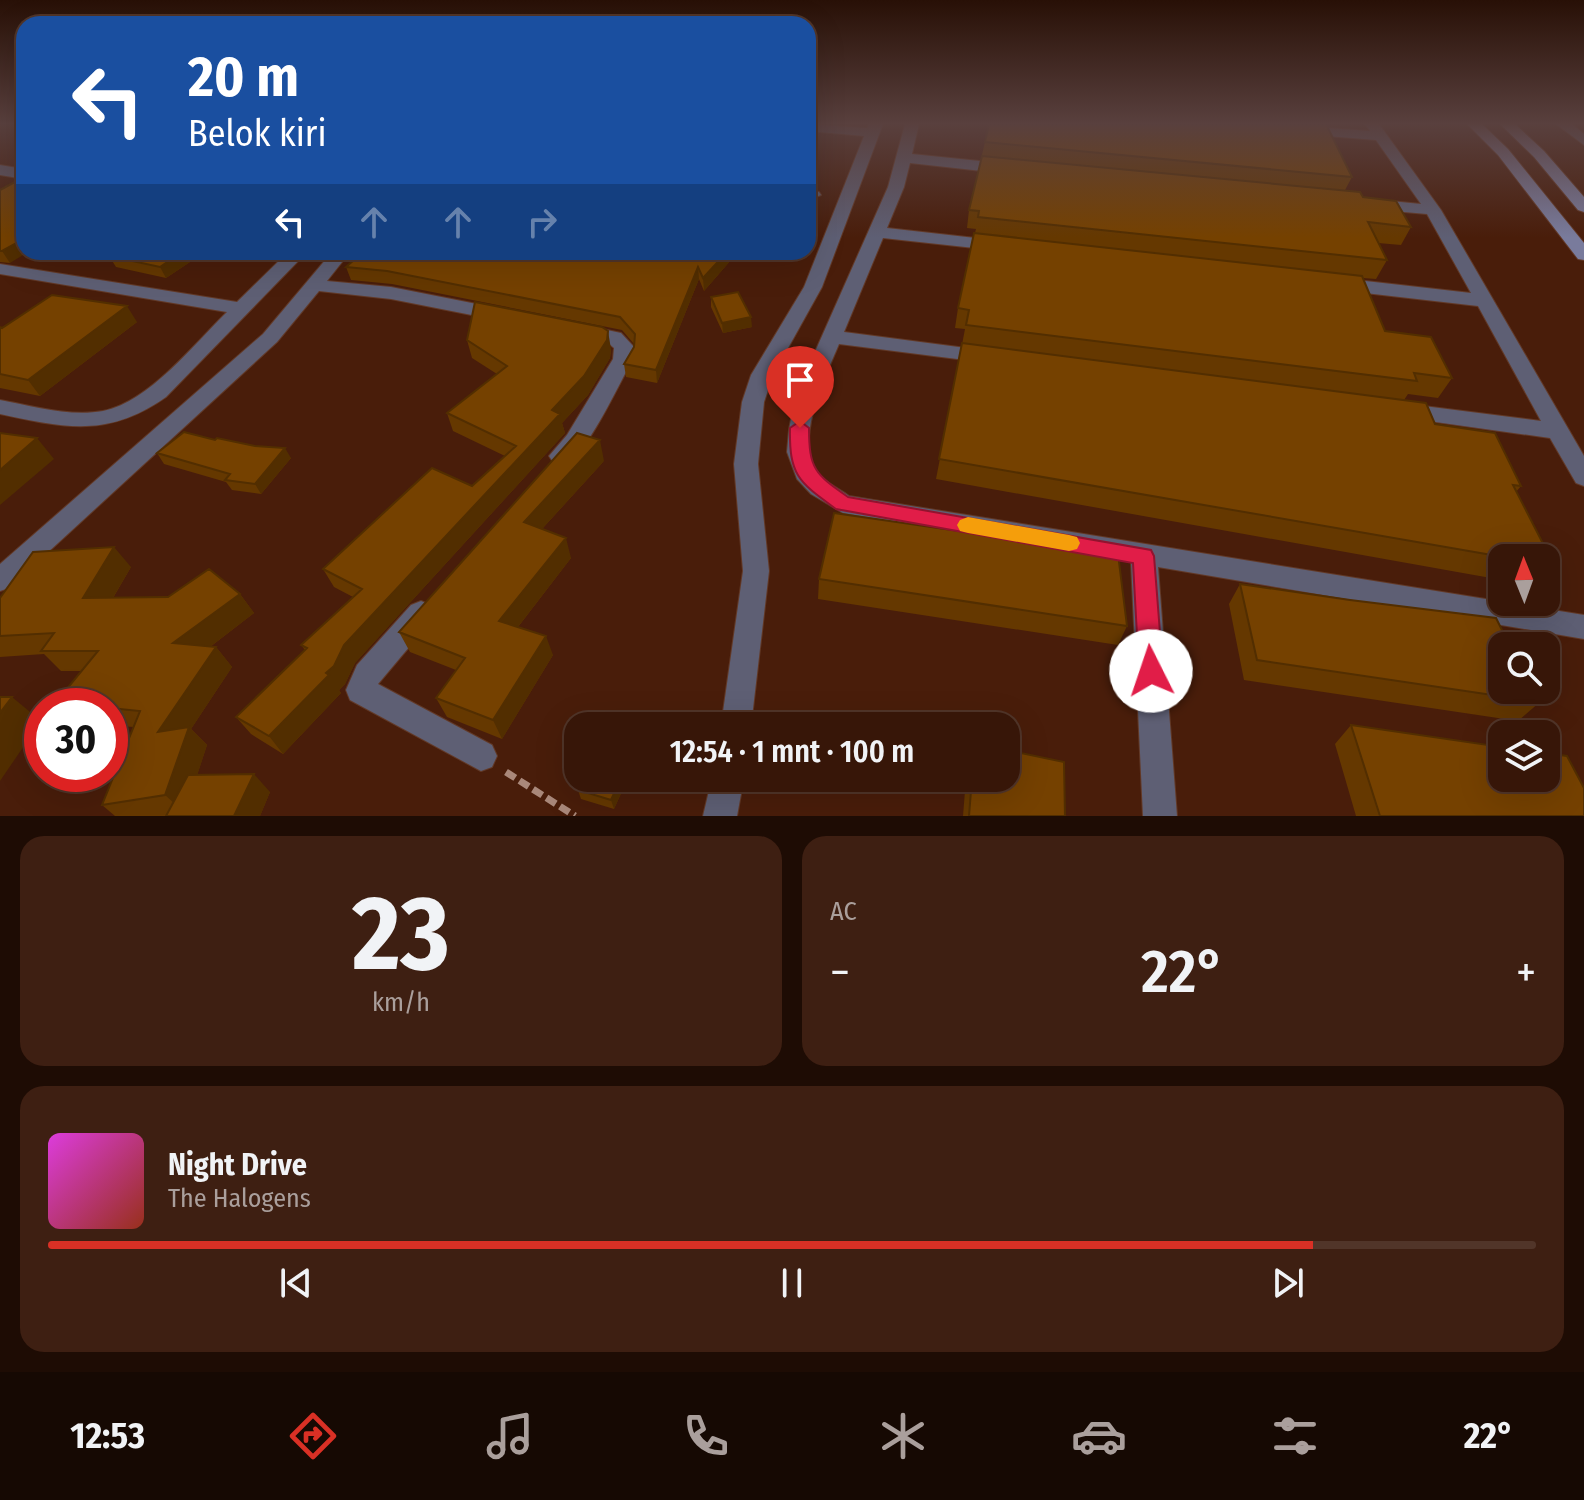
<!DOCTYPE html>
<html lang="id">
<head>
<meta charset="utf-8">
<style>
  body { margin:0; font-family:"Fira Sans Condensed",sans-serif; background:#3e1f12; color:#f1f3f6; height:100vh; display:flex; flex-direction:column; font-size:30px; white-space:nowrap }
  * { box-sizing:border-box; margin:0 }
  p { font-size:26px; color:#aa9f9c }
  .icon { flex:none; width:44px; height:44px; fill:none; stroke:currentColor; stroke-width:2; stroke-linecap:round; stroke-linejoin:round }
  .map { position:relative; height:816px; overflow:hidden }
  .sheet { display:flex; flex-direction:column; gap:20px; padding:20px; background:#1e0c04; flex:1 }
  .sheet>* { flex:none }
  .top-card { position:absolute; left:16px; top:16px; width:800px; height:244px; border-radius:24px; box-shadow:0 8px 32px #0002,0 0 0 2px #513529; background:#1a4fa0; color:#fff; overflow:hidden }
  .needle { width:52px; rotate:359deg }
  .controls { position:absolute; left:1488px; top:544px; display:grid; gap:16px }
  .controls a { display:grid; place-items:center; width:72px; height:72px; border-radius:16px; background:#371608; box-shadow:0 8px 32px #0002,0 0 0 2px #513529; font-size:40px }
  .speed { position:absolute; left:24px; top:688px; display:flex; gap:16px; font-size:40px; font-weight:700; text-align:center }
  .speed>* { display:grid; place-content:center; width:104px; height:104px; border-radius:50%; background:#371608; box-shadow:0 8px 32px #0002,0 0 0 2px #513529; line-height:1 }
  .speed .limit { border:12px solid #d22; background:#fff; color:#111 }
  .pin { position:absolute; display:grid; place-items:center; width:68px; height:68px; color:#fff; margin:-82px -34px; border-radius:50% 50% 50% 0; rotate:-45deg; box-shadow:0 0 8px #0007 }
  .pin .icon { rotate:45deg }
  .me { position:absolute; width:88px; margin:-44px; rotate:356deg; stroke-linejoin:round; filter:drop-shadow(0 0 6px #0008) }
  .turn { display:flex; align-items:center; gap:28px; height:168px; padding:0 40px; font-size:36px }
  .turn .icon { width:104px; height:104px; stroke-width:2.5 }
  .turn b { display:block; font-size:56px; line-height:68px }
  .lanes { display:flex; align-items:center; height:76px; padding:0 40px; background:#0003; justify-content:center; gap:40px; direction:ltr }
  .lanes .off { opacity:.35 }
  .big { font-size:60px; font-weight:600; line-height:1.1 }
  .sheet .tile { flex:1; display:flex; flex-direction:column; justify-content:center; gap:12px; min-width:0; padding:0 28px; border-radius:24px; background:#3e1f12 }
  .sheet .dial { align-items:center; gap:0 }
  .dial b { font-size:104px; line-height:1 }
  .song { display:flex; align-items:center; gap:24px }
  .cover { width:96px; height:96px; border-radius:12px; background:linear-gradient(135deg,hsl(300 70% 55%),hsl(10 70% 35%)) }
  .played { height:8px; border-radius:4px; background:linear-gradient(90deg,#d93025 85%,#513529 85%) }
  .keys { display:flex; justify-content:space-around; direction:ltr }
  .heat { display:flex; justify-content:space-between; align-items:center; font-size:44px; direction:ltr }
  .sheet .tiles { flex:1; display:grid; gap:20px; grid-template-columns:1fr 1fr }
  .tile:last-child { grid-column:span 2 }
  .trip { position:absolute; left:564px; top:712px; width:456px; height:80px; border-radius:24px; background:#371608; box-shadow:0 8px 32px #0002,0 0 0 2px #513529; font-weight:600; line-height:80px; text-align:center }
  .dock { display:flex; height:128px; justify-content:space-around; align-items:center; background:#160903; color:#aa9f9c }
  .dock .icon { width:56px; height:56px }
  .dock .selected { color:#d93025 }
  .dock b { font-size:36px; color:#f1f3f6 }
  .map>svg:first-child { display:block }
</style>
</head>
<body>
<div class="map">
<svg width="1584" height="816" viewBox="0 0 1584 816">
  <rect width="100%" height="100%" fill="#491d0a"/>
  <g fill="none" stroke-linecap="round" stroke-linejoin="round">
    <defs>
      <path id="minor" d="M808,124L867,128L869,124H883L822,287L773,375L764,402L758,464L769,571L751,726H721L743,571L734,464L742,402L751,375L804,287L864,136L808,131Z
        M905,124H919L912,154L1009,164L1017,169L1009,174L910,163L904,187L887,228L1002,241L1011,246L1002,251L883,238L844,332L989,351L999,357L989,363L839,344C826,375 796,436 815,469C822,481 838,488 849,496L1584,615V639L1158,567L1177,816H1143L1131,562L843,513L811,494L797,479L787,452L789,430L795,397L888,187Z
        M1365,124H1379L1441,210L1584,456V486L1576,483L1550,438L1400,417L1392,415L1389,410L1392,405L1400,403L1541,421L1478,306L1339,290L1330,284L1339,278L1471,293L1427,214L1370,209L1362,204L1370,199L1421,204L1376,140L1301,134L1294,130L1301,126L1370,131Z
        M1556,124H1572L1584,134V145Z
        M0,165L24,169V179L0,175Z
        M808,190L819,192L821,195L808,200Z
        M288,252H307L166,397C108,438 65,428 0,414V400C33,406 69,417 103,411C149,402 194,344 227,312L0,274V264L237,302Z
        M332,252H350L327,281L391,287L502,309L512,315L502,321L391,299L319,291L277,342L9,588L0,591V564L263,334Z
        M579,324L621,333L634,347L633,359C619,384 591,445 570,461C565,465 559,464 553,462L549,456L567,435L613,359L614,348L607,342L572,334L569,330L572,326Z
        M421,601L431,605L435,613L431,621L378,684L492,745L497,756L492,767L481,771L350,700L346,690L357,665L411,605Z
        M712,778H744L737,816H703Z"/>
      <path id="secondary" d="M1467,124H1482L1508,149L1584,243V260L1578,259L1498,155Z
        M1500,124H1515L1544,151L1584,197V212L1578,210L1534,157Z"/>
    </defs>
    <use href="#minor" stroke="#623927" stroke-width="2"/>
    <use href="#secondary" stroke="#623927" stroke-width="2"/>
    <path stroke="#a9887a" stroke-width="7" stroke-dasharray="11 5" stroke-linecap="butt" d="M506,772L575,816"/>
    <use href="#minor" fill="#5e5f74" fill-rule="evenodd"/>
    <use href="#secondary" fill="#797b9c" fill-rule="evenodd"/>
  </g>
  <path fill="#653800" d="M985,142L1352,177L1345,190L1363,197L1411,227L1401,245L1378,243L1387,260L1376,279L1363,278L1385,331L1452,378L1438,398L1408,394L1404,400L1435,424L1521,486L1516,492L1554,565L1546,574V558H1502V580L936,479L965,329L955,328L958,308L975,233L976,229L967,228L969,210Z
    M0,190L10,263L0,262Z
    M205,252L166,278L116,267L109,256Z
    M579,252H731V260L704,291L699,279L657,383L626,377L624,364L634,347V344L622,330L392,284L351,280L346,267L576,257Z
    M711,297L752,327L723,333L711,307Z
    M137,322L40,396L0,388V327Z
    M467,340L611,349L610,358L588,395L562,423L565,433L355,663L345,684L339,690L341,693L283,754L251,734L236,717L305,650L301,645L353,597L334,587L323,569L472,486L505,456L453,431L447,413L497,374L472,358Z
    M215,440L291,458L261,494L232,490L226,482L164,464L157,453Z
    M604,461L542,529L571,558L518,627L553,655L502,739L447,717L436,698L456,670L410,652L399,632Z
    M131,567L113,598L240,594L254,613L210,647H216L232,667L191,729L207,745L197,775L270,792L260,816H115L102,805L133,727L110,725V706H61L56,702L82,671H61L44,654L0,657V598Z
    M819,579L1127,626L1118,645L818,599Z
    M1240,584L1540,702L1518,721L1244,680L1229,604Z
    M1351,725L1584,816H1356L1335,744Z
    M628,778L614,809L581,799L578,790Z
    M966,778H1006L1065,816H963Z"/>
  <path fill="#522e00" d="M24,239V252H28L10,263L2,251Z
    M182,252H205L166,278L160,267Z
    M727,252H731V260L704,291L703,278Z
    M698,267L699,279L657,383L656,370Z
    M127,306L137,322L40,396L28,380Z
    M751,317L752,327L723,333L722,323Z
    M608,331L611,349L610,358L588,395L562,423L565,433L355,663L345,684L339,690L341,693L283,754L269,736L326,673L344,645L552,410Z
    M37,438L54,459L0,505V470Z
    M600,440L604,461L530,542L524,522Z
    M285,448L291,458L261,494L255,484Z
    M566,538L571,558L507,641L499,621Z
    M114,547L131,567L101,618L83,598Z
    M240,594L254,613L189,663L173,643Z
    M546,636L553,655L502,739L493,720Z
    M216,647L232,667L191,729L207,745L185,813L165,795L158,732Z
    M12,697L41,721L0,781V713Z
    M254,774L270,792L260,816H234Z
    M621,778H628L614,809L611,800Z"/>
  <path fill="#754100" stroke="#522e00" stroke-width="2" d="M989,124H1326L1352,177L985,142Z
    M982,156L1360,192L1363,197L1396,201L1411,227L1368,222L1387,260L978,217L979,211L969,210Z
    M24,177V239L2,251H0V190Z
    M974,233L1362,276L1385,331L1431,337L1452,378L1414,373L1417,381L966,325L969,310L958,308Z
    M115,252H182L160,267L109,256Z
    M363,252H571L576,257L579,252H727L703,278L698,267L656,370L624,364L634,347L635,334L620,317L387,271L346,267Z
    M738,292L751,317L722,323L711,297Z
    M52,295L127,306L28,380L0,374V327L2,328Z
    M475,302L602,327L608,331L607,340L584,376L552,410L560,414L344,645L334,666L326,673L329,675L269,736L236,717L307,648L301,645L362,589L323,569L432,468L472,486L516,446L447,413L507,366L467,340Z
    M962,343L1426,403L1435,424L1495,433L1521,486L1513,485L1554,565L1546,564V558H1509L939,459Z
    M184,432L215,440L217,438L255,446L285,448L255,484L225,480L230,474L157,453Z
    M0,433L37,438L0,470Z
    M577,433L600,440L524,522L566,538L499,621L546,636L493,720L436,698L465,658L399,632Z
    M834,513L1118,554L1127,626L819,579Z
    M114,547L83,598L168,597L209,569L240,594L173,643L216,647L158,732L189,727L165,795L102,805L140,711L110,708V706H93L56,702L98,651H41L54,633L0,636V598L33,552Z
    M1240,584L1350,600L1496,618L1510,646H1502V690H1534L1540,702L1257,660Z
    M0,697H12L0,713Z
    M1351,725L1502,747V778H1546V753L1567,756L1584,788V816H1380Z
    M1006,750L1064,762L1065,816H969L972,778H1006Z
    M254,774L234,816H166L188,775Z
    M584,778H621L611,800L578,790Z"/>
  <linearGradient id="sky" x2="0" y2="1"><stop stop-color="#281006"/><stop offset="0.52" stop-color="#59403e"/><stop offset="1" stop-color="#59403e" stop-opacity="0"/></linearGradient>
  <rect width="1584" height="238" fill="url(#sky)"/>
  <path fill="#e11d48" stroke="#92132f" stroke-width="2" d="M800,421L809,428C809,469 815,474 848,497L1151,550L1154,556L1163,671L1159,679L1151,682L1142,679L1139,671L1133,563L836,509C799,482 789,476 790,428Z"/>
  <path fill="#f59e0b" d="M968,517L1069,535L1077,537L1080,543L1077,549L1069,551L968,533L960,531L957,525L960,520Z"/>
</svg>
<div class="controls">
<a><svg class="needle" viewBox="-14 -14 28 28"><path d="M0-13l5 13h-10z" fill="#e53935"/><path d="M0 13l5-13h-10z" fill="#aa9f9c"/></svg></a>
<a><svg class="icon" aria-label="search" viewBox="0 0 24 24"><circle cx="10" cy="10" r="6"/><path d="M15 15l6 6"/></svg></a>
<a><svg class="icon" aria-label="layers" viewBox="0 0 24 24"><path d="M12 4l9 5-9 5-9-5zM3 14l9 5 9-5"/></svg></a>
</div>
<div class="speed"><div class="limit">30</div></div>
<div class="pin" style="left:800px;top:428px;background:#d93025"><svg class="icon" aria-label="arrive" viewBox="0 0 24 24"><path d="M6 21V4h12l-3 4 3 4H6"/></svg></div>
<svg class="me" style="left:1151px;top:671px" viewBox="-20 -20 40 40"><circle r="19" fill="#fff"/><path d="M0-13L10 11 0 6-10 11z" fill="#e11d48"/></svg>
<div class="trip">12:54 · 1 mnt · 100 m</div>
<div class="top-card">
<div class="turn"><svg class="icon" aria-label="left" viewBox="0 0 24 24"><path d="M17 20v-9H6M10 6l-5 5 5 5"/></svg><div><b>20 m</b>Belok kiri</div></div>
<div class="lanes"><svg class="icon" aria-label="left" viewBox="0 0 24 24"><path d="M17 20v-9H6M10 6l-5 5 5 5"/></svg><svg class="icon off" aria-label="ahead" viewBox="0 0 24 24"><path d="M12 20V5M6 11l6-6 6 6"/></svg><svg class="icon off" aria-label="ahead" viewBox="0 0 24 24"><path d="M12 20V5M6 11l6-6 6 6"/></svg><svg class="icon off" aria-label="right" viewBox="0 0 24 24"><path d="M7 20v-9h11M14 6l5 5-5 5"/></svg></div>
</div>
</div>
<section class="sheet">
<div class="tiles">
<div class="tile dial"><b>23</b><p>km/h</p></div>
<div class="tile"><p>AC</p>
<div class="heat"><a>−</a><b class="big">22°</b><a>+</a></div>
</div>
<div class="tile">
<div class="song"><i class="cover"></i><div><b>Night Drive</b><p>The Halogens</p></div></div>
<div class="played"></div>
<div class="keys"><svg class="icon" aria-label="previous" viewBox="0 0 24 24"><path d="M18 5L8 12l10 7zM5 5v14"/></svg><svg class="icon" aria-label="pause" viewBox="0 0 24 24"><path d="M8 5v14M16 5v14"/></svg><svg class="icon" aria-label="next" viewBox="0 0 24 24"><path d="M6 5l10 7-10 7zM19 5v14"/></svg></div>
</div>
</div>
</section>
<nav class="dock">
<b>12:53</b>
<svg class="icon selected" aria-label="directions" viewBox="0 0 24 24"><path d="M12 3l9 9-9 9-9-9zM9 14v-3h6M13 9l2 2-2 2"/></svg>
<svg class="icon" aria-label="music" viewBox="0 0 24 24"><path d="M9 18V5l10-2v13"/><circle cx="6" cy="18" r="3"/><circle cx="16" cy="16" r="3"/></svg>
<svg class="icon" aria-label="phone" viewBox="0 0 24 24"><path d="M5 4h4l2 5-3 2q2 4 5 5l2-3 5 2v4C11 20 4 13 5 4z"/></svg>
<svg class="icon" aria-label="climate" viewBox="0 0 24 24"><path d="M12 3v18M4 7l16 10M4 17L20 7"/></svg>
<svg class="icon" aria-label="car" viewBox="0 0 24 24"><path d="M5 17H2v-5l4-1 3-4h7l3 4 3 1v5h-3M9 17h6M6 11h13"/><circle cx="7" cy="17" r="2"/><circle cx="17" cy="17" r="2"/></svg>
<svg class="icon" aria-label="filters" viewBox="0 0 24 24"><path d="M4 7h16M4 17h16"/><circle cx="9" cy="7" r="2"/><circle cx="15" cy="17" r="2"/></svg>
<b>22°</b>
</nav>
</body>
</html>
